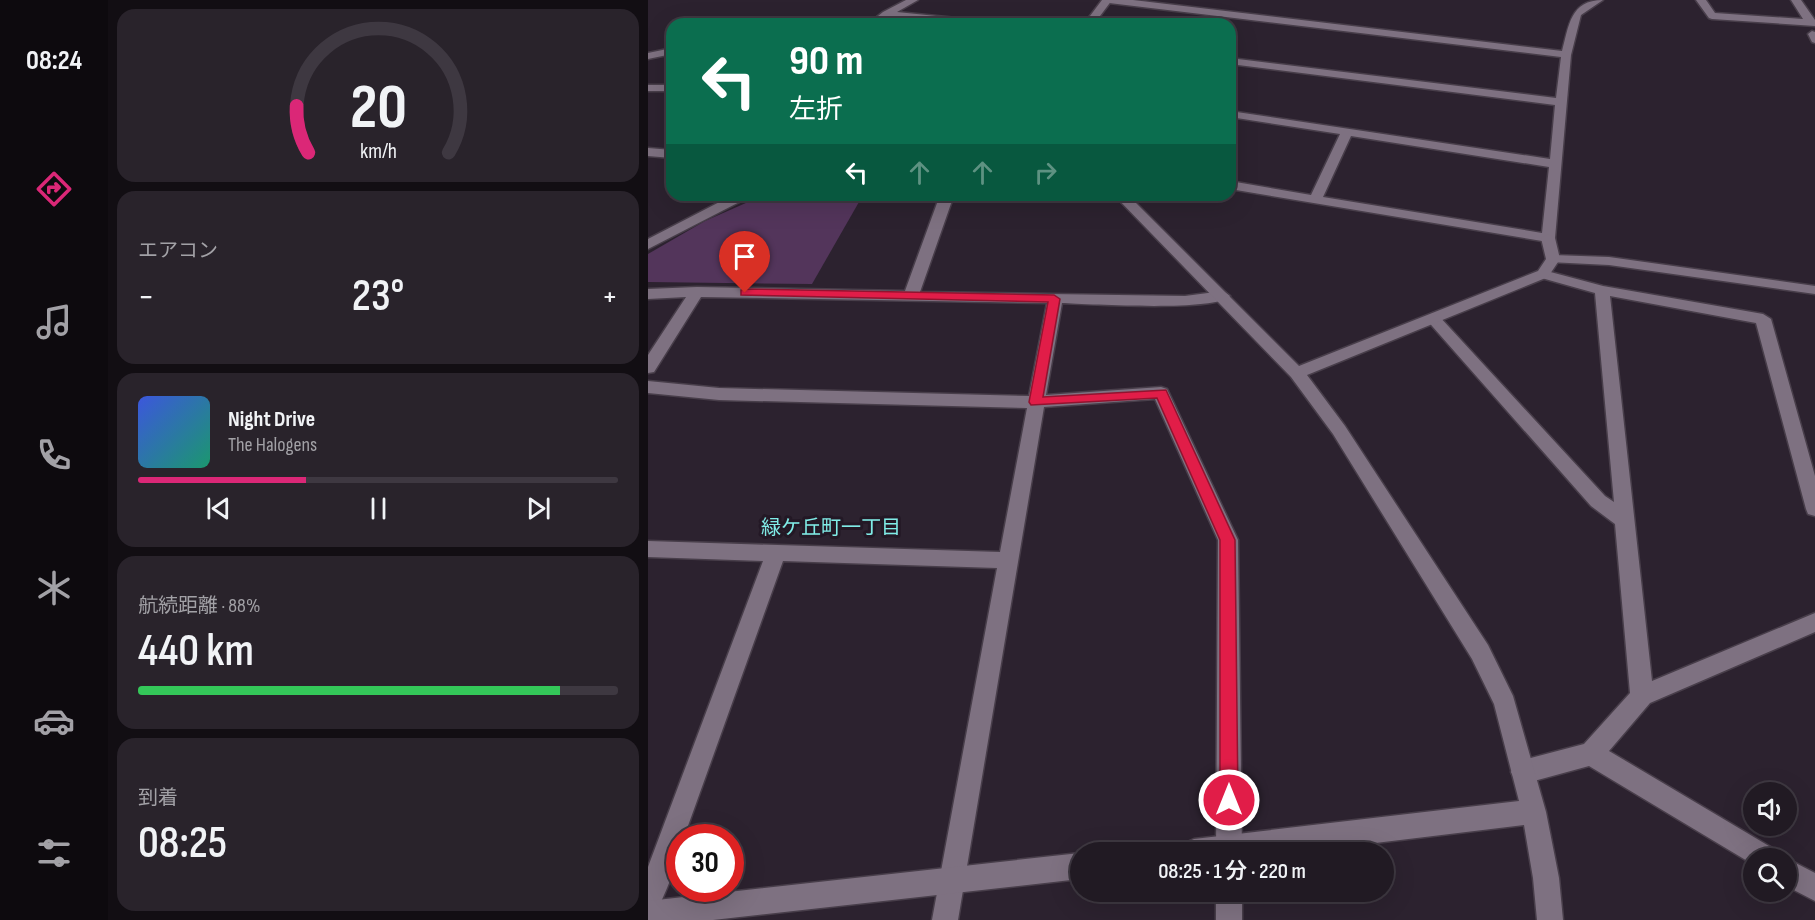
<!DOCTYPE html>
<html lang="ja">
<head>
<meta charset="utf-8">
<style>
  body { margin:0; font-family:"Sofia Sans Condensed","Noto Sans JP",sans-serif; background:#29232b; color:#f1f3f6; height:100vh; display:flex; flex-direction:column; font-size:22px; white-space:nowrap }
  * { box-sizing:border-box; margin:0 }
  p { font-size:20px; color:#a2a1a6 }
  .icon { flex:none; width:33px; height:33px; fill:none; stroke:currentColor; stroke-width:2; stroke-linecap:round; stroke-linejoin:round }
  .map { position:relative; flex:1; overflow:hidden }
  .details { display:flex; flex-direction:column; gap:9px; padding:9px; background:#120e13; width:540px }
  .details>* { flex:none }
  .banner { position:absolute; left:18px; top:18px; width:570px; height:183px; border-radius:18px; box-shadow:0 6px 24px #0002,0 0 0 2px #3e3841; background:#0b6e4f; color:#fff; overflow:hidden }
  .controls { position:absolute; left:1095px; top:782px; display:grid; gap:12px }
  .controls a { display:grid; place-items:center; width:54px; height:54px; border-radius:50%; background:#211a23; box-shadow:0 6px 24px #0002,0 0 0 2px #3e3841; font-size:30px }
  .speed { position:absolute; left:18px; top:824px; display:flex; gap:12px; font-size:30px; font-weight:700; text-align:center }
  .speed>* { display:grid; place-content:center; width:78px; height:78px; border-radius:50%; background:#211a23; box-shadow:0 6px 24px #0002,0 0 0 2px #3e3841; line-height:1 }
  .speed .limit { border:9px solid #d22; background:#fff; color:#111 }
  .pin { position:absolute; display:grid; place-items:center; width:51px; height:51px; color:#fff; margin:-62px -26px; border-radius:50% 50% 50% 0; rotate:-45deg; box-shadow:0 0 6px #0007 }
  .pin .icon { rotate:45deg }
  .me { position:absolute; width:66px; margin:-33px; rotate:0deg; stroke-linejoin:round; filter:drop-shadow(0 0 4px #0008) }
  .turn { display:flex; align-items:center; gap:21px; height:126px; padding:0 24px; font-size:27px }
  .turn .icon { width:78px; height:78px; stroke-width:2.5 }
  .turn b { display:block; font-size:42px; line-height:51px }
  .lanes { display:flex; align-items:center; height:57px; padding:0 24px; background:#0003; justify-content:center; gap:30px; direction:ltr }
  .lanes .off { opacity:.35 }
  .big { font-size:45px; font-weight:600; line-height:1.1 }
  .details .card { flex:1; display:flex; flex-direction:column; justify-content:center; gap:9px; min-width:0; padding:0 21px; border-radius:18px; background:#29232b }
  .details .dial { align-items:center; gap:0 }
  .dial svg { height:156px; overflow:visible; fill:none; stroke:#3e3841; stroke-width:7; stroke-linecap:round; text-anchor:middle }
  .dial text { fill:#f1f3f6; stroke:none }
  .song { display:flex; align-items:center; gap:18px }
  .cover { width:72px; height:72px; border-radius:9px; background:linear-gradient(135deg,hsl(230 70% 55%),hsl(160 70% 35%)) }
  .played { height:6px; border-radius:3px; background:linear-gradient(90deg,#db2777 35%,#3e3841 35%) }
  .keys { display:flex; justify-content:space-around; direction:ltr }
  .heat { display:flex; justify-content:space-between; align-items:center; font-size:33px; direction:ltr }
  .charge { height:9px; border-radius:4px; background:linear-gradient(90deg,#34c759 88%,#3e3841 0) }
  .trip { position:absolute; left:422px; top:842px; width:324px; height:60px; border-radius:30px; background:#211a23; box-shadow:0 6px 24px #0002,0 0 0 2px #3e3841; font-weight:600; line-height:60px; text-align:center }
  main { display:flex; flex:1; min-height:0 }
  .tabs { display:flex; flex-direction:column; width:108px; justify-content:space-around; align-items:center; background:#0d0a0e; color:#a2a1a6 }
  .tabs .icon { width:42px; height:42px }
  .tabs .active { color:#db2777 }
  .tabs b { font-size:27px; color:#f1f3f6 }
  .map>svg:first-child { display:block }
</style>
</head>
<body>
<main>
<nav class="tabs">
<b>08:24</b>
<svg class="icon active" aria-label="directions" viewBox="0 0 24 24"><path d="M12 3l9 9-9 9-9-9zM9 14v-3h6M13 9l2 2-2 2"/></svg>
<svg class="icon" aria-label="music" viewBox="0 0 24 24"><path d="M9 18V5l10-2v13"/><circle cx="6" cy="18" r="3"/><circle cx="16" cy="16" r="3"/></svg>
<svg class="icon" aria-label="phone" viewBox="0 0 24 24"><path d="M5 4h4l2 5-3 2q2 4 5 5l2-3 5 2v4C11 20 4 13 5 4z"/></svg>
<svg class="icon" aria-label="climate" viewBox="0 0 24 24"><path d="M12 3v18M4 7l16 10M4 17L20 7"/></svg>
<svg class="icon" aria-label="car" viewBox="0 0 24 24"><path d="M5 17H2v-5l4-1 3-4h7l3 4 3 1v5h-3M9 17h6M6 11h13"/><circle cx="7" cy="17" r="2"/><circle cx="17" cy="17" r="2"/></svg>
<svg class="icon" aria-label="filters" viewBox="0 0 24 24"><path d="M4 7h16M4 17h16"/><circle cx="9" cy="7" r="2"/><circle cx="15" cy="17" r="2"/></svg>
</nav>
<section class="details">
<div class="card dial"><svg viewBox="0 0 100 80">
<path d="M14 69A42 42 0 1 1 86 69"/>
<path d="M14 69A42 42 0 0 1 8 45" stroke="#db2777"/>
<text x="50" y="56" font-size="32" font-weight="700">20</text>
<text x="50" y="72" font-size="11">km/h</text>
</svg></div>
<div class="card"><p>エアコン</p>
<div class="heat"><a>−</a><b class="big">23°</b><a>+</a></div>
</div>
<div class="card">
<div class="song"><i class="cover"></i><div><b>Night Drive</b><p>The Halogens</p></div></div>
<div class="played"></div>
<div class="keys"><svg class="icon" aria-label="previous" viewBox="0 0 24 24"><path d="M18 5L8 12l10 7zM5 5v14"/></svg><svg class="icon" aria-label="pause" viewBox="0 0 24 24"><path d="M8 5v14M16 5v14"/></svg><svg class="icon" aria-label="next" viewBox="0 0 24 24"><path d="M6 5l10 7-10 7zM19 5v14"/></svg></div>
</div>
<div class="card"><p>航続距離 · 88%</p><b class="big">440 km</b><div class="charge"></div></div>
<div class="card"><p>到着</p><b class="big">08:25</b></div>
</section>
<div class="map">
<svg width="1167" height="920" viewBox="0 0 1167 920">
  <rect width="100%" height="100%" fill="#2c222f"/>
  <path fill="#53355b" d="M116,195H215L164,284L0,282V254L57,221Z"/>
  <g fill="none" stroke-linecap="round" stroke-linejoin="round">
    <defs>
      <path id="service" d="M1164,31L1167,32V43L1164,42L1160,34Z
        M905,255L961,257L1167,286V294L961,265L901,262V256Z"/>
      <path id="minor" d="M258,0H270L249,12L328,20L333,23L309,24L240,17L231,24H220L235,12Z
        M456,0H485L914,51C921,26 922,0 955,0L933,15L923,55L907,238L900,242L582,189V181L663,195L692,134L582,117V111L902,159L907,105L582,64V58L908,98L913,57L461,3ZM703,136L901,167L894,233L675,197Z
        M1048,0H1058L1067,13L1155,19L1143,0H1153L1167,20V26L1064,19L1061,18Z
        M24,48V54L0,59V53Z
        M0,85H24V91H0Z
        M0,148L24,150V158L0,156Z
        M85,195H105L0,249V239Z
        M292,195H306L272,292L537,296L575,291L582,296C569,312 440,304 414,303L398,395L513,387L519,389L590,540L594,852H568L570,540L507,399L396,407L310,920H284L349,568L135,561L36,837H32C32,862 19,888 9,911L0,915V867L115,561L0,557V541L352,552L379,408L71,400L0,393V381L71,388L381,396L399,303L53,297L6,372L0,373V355L38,297L0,299V289L49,287L257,291Z
        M895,270L955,286L1115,314L1123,319L1167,476V516L1160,514L1158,509L1108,323L962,296L1004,681L1167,613V632L1002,703L961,751L1126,849L1130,858H1106V865L941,766L875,784L867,780L863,772L867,764L875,760L936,744L982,693L967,524L943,506L777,318L785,313L790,315L957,496L966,502L947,293L890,277L888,274Z
        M1138,858L1167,873V901L1138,886Z
        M568,891H594V920H568Z"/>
      <path id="tertiary" d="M454,0H464L446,24H436Z
        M466,195H480L651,366L890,271L898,259L893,238L900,234L907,238L912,259L900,277L659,375L697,426L840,645L865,696L898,812L911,878L915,920H889L885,878L876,825L653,852H533L537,843L546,839L871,801L846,704L824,659L685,434L643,377Z
        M432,853V879L65,920H0V901Z"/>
    </defs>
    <use href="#service" stroke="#483e4a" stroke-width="3"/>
    <use href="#minor" stroke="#483e4a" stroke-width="3"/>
    <use href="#tertiary" stroke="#483e4a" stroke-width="3"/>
    <use href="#service" fill="#7e7181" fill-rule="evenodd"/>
    <use href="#minor" fill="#7e7181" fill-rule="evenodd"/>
    <use href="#tertiary" fill="#7e7181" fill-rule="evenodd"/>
  </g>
  <path fill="#e11d48" stroke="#92132f" stroke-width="1.5" d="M97,289L406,295L412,299L395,397L518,390L587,540L590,800L588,807L581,810L575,807L572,800V540L509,398L383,405L381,402L400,302L93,295V290Z"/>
  <g text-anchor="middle" stroke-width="6" stroke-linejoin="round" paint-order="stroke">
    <g font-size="20" fill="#80ece7" stroke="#231825">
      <text x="183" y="534">緑ケ丘町一丁目</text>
    </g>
  </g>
</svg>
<div class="controls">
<a><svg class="icon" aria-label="sound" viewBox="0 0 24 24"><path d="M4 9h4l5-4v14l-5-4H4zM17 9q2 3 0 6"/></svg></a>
<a><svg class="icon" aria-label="search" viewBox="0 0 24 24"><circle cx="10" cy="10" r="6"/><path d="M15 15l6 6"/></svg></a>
</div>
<div class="speed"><div class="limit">30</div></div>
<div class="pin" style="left:97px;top:293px;background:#d93025"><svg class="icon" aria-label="arrive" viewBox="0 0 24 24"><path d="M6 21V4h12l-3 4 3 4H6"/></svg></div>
<svg class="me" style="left:581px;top:800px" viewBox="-20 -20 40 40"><circle r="17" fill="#e11d48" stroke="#fff" stroke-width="3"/><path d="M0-11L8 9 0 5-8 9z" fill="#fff"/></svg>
<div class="trip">08:25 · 1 分 · 220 m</div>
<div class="banner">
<div class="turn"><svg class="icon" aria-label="left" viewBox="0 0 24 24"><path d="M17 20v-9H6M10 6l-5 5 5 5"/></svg><div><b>90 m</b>左折</div></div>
<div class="lanes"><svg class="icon" aria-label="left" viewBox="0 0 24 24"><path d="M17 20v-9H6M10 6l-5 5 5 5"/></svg><svg class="icon off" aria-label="ahead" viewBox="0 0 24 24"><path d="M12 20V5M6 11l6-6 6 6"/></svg><svg class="icon off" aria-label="ahead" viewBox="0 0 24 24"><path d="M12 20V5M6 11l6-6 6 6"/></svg><svg class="icon off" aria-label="right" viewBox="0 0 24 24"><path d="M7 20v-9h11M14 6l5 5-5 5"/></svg></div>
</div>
</div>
</main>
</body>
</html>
